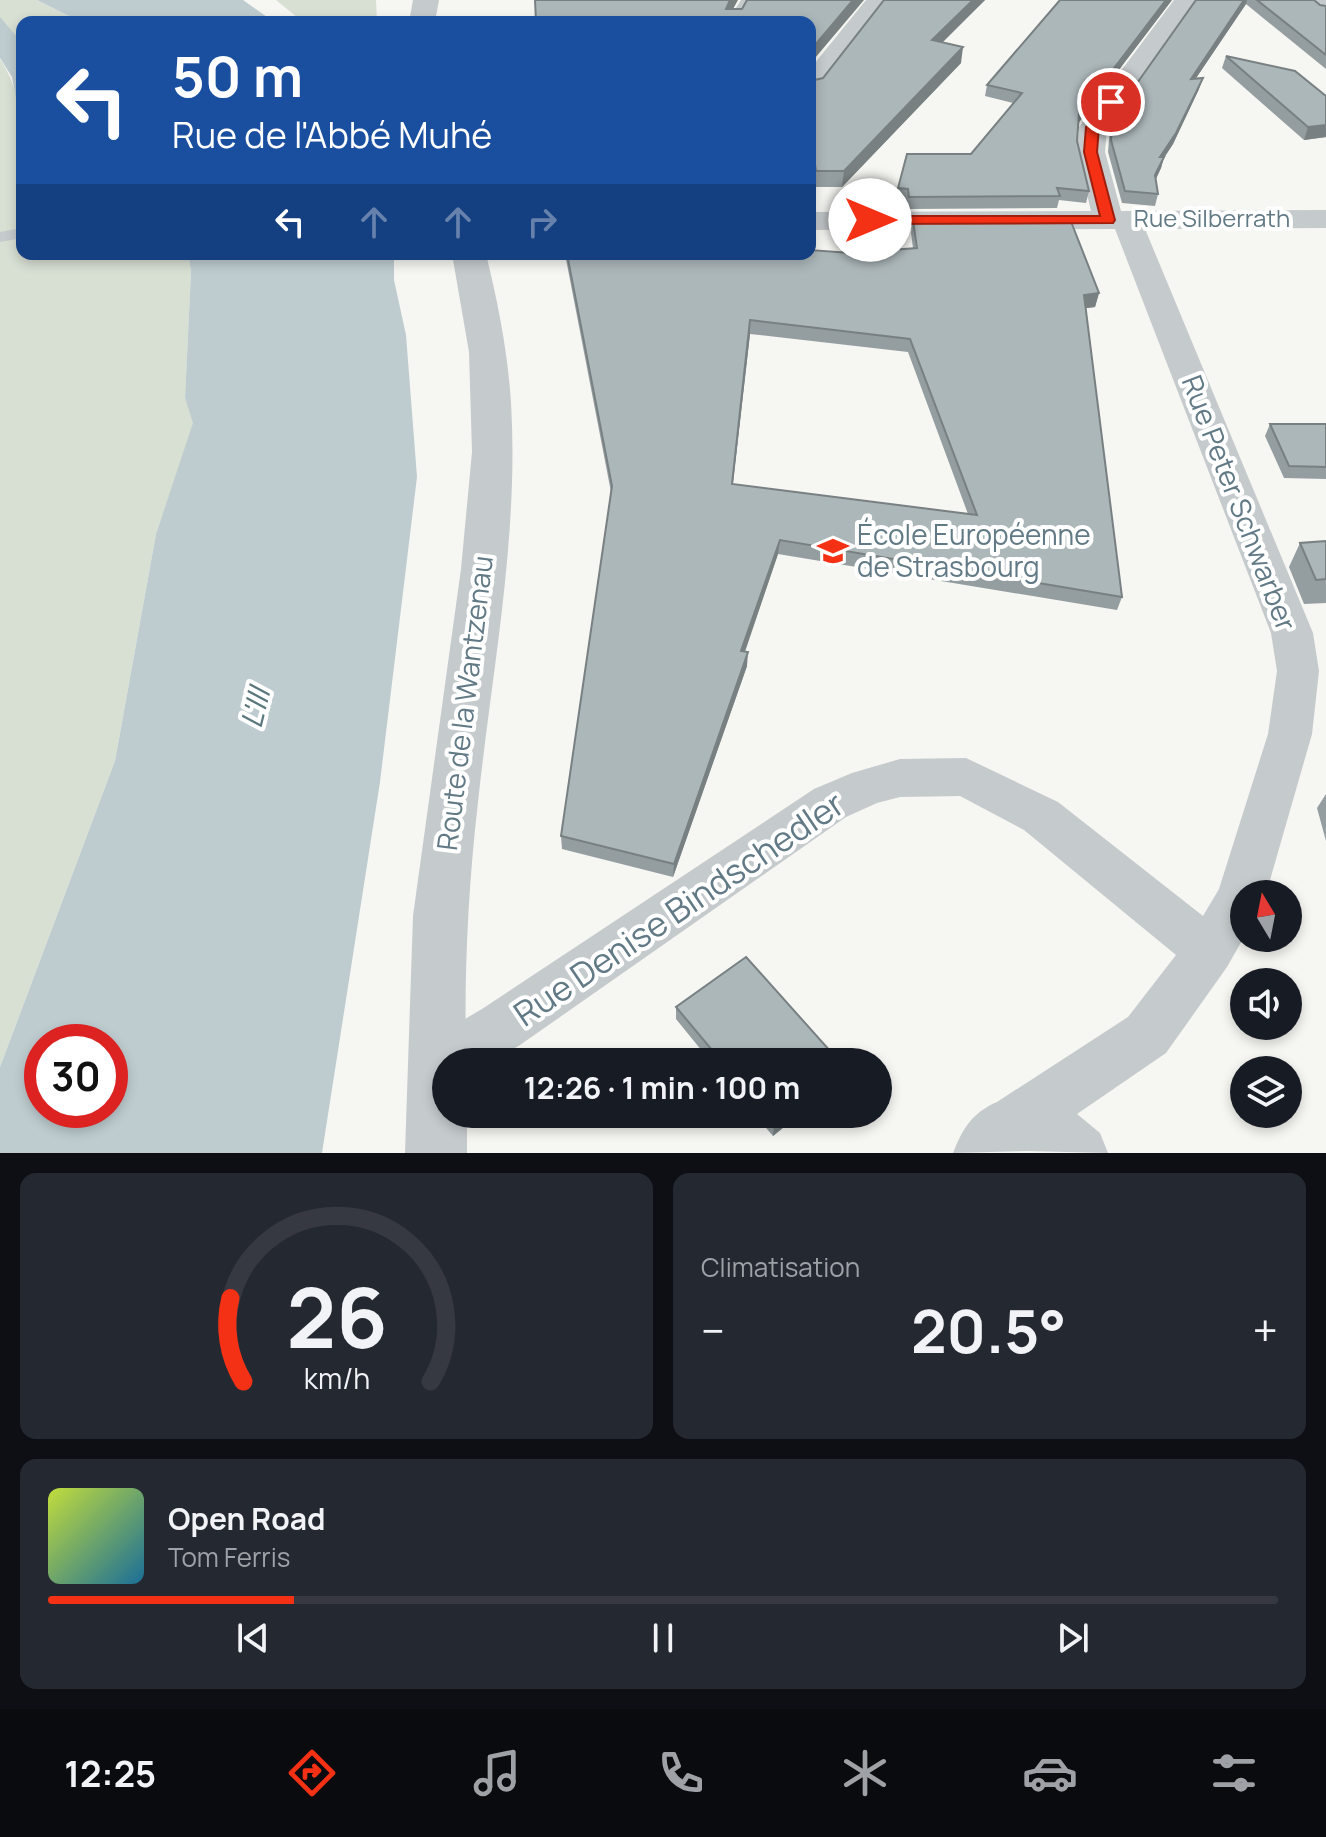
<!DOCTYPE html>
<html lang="fr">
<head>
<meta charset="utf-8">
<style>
  body { margin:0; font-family:Manrope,sans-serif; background:#242831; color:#f1f3f6; height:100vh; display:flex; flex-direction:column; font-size:30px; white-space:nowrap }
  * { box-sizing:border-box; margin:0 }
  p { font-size:26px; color:#9ea1a6 }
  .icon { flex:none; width:44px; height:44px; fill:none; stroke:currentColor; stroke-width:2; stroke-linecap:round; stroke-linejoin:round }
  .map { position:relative; height:1153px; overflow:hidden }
  .sheet { display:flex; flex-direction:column; gap:20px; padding:20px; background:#0d0f14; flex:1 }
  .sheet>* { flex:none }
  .hud { position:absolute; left:16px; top:16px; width:800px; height:244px; border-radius:16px; box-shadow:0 4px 12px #0003; background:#1a4fa0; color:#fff; overflow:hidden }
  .needle { width:52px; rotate:350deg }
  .fabs { position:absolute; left:1230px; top:880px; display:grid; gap:16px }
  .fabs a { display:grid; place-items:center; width:72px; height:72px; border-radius:50%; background:#171b24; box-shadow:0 4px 12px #0003; font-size:40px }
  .speed { position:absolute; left:24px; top:1024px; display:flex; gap:16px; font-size:40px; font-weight:700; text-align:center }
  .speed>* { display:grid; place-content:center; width:104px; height:104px; border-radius:50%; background:#171b24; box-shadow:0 4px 12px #0003; line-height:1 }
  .speed .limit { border:12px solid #d22; background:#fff; color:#111 }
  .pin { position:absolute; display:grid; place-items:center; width:68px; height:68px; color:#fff; margin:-34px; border:4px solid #fff; border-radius:50%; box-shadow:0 2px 8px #0007 }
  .me { position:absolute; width:88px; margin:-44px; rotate:90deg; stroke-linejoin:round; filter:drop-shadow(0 0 6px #0008) }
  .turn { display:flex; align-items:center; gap:28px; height:168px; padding:0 24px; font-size:36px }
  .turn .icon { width:104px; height:104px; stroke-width:2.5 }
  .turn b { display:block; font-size:56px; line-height:68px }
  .lanes { display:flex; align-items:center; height:76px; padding:0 24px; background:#0003; justify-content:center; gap:40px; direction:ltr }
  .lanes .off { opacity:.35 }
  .big { font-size:60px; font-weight:700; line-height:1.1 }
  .sheet .tile { flex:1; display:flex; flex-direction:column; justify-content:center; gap:12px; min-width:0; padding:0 28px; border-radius:16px; background:#242831 }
  .sheet .dial { align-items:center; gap:0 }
  .dial svg { height:208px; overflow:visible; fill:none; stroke:#363941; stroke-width:7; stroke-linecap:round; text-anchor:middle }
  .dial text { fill:#f1f3f6; stroke:none }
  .song { display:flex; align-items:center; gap:24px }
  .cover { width:96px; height:96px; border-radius:12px; background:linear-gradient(135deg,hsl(70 70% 55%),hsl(200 70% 35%)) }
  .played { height:8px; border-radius:4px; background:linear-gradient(90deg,#f43015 20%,#363941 20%) }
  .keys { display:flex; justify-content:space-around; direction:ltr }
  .heat { display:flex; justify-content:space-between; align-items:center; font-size:44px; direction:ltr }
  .sheet .tiles { flex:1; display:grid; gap:20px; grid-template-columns:1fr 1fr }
  .tile:last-child { grid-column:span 2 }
  .trip { position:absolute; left:432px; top:1048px; width:460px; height:80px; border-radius:40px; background:#171b24; box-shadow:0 4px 12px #0003; font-weight:700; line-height:80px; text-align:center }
  .tabs { display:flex; height:128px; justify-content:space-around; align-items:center; background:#090b0e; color:#9ea1a6 }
  .tabs .icon { width:56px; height:56px }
  .tabs .selected { color:#f43015 }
  .tabs b { font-size:36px; color:#f1f3f6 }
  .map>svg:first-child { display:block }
</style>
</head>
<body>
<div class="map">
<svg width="1326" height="1153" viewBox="0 0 1326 1153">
  <rect width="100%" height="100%" fill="#f6f6f2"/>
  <path fill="#d8dfd3" d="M0,0H37L81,22H22V45L0,18Z
    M276,0H376L377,22H303Z
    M0,59C35,112 22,193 22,254H188L191,271L185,398L194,423L156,534L115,761L0,1067Z"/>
  <path fill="#beccd0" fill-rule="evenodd" d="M37,0H243L274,22H81Z
    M0,17L22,43V131L12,77L0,58Z
    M188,254H394V280L406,335L417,477L380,782L322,1153H0V1067L115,761L156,534L193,423L185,398L191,271ZM42,1042H110V1110H42Z"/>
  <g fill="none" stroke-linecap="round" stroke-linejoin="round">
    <path fill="#c5cacc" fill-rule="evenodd" d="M741,0H753L739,22H727Z
      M22,228V238L0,242V232Z"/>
    <path fill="#c5cacc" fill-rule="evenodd" d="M866,0H891L819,92L810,94V69Z
      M1174,0H1198L1107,127L1105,152L1121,211L1326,210V228L1145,229L1313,633L1319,671L1312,734L1266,894H1244V937L1227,967L1166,1053L1077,1114L1100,1133L1108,1153L1028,1151L953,1153C963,1128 972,1113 997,1102L1128,1017L1176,955L1024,830L960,796L900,797L877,803L846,817L520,1045L491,1062H446V1087L438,1090L419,1082L411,1064L419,1046L482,1009L814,789L852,773L900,759L966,758L1058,802L1203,916L1219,889L1268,734L1277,671L1271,633L1115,229L810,230V212L1091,211L1077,152L1079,127Z
      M1303,0H1326V15L1318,13Z"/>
    <path fill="#c5cacc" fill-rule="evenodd" d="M413,0H439L435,22H409Z
      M452,254H486C498,303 508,353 511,403C519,536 492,671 478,802C468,889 464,975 466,1062H446V1114H467V1153H405L413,916L461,569L472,452L469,352Z"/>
  </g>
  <path fill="#949da0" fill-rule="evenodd" d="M884,0H985L942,42L961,63L842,187H814L810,157V81L823,78Z
    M1172,0L1078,123L1077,141L1089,191L1086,203L1059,200L1057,208L907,209L906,201L896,200L898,188L971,154L1013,103L985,96L987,85Z
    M1196,0H1314L1320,5L1326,6V69L1246,4L1196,78L1199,89L1173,144L1164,157L1161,168L1156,179L1158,194L1155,206L1122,203L1108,152L1110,128L1113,117Z
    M1226,56L1326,96V137L1304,140L1222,68Z
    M913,220L1099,293L1095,307L1085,308L1122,597L1117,610L778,554L745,652L747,666L673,877L562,849L561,836L611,492L565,254H810L851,253L913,248L911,233ZM750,334L908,352L968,514L733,484Z
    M1270,424H1326V479L1284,478L1265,436Z
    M1326,541V603L1304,604L1289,567L1300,543Z
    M1326,794V841L1317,808Z
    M676,1007L840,1062H711L676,1019Z
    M754,1114H800L773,1136Z"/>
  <path fill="#788082" d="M730,0H738L726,22V9Z
    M853,0H864L810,64V51Z
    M973,0H985L930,55L932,40Z
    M1166,0H1172L1077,125L1079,114Z
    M1244,0H1247L1246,4L1188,90L1191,79Z
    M963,47L961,63L842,187L844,171Z
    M1203,78L1199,89L1173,144L1157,169L1160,157Z
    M1326,125V137L1304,140L1308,127Z
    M1164,157L1161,168L1152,187L1155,175Z
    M1099,293L1095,307L1080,309L1084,295Z
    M750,320V334L731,498L732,484Z
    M780,540L778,554L740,665L741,651Z
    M748,652L747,666L673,877L674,864Z
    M788,1114H800L773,1136L774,1125Z"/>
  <path fill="#acb7ba" stroke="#788082" stroke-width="2" fill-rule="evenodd" d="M535,0H730L726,9H742L747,0H853L810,51V22H659L645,20L644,22H536Z
    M884,0H973L932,40L963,47L844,171H816L811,141L810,140V81L823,78Z
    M1060,0H1166L1079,114L1077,141L1089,191L1057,188L1060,196L909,197L908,189L898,188L907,154H971L1022,93L987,85Z
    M1196,0H1244L1191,79L1203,78L1176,133L1160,157H1164L1155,175L1158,194L1125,191L1111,140L1113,117Z
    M1257,0H1314L1320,5L1326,6V55Z
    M1226,56L1295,71L1326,96V125L1308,127Z
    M1070,219L1099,293L1084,295L1122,597L780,540L741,651L748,652L674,864L561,836L612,486L567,254H810V250L851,253L917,248L913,220ZM750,320L910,339L977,515L732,484Z
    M1270,424H1326V467L1289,466Z
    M1326,541V579L1316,580L1300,543Z
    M746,957L840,1062H722L676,1007Z
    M765,1114H788L774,1125Z"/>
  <path fill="#f43015" stroke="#9f1f0e" stroke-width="2" d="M1107,99L1117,102L1099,127L1097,152L1115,220L1113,223L870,224L863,220L870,216H1100L1084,152L1086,127Z"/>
  <defs>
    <symbol id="university-bare" viewBox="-9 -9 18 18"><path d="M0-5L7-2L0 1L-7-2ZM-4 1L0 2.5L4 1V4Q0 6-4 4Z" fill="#f43015" stroke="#fff" stroke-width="2.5" paint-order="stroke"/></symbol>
  </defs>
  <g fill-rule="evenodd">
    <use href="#university-bare" x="811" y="529" width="44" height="44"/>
  </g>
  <g text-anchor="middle" stroke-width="8" stroke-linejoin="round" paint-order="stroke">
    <g font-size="24" fill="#627a86" stroke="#fff">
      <text x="1212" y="227">Rue Silberrath</text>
    </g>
    <g font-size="28" fill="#627a86" stroke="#fff">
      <text transform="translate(1239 503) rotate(69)" y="10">Rue Peter Schwarber</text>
      <text transform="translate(465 703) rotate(-83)" y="10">Route de la Wantzenau</text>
    </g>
    <g font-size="28" fill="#627a86" stroke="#fff" text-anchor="start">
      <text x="857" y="545">École Européenne<tspan x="857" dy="32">de Strasbourg</tspan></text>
    </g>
    <g font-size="30" font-style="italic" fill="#59767c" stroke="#fff">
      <text transform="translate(256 708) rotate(-76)" y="10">L'Ill</text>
    </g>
    <g font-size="34" fill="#627a86" stroke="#fff">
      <text transform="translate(679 909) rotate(-34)" y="12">Rue Denise Bindschedler</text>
    </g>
  </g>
</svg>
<div class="fabs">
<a><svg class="needle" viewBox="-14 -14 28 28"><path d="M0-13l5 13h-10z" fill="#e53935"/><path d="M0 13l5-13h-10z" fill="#9ea1a6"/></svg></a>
<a><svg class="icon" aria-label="sound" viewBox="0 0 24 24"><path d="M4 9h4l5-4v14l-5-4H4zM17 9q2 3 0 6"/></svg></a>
<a><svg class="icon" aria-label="layers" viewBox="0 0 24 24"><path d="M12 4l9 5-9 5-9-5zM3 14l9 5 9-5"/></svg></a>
</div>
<div class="speed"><div class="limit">30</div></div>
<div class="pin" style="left:1111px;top:102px;background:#d93025"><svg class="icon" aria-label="arrive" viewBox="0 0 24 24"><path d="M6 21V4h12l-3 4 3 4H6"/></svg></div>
<svg class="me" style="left:870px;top:220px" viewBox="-20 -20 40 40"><circle r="19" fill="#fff"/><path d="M0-13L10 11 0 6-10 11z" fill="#f43015"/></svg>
<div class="trip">12:26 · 1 min · 100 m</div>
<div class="hud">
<div class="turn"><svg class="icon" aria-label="left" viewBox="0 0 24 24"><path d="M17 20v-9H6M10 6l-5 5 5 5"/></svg><div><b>50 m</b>Rue de l'Abbé Muhé</div></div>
<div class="lanes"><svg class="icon" aria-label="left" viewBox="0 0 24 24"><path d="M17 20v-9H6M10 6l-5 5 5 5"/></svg><svg class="icon off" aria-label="ahead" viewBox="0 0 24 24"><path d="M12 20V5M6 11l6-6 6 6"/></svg><svg class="icon off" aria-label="ahead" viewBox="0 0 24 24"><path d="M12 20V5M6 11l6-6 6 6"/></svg><svg class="icon off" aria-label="right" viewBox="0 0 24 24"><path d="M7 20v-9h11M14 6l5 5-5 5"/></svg></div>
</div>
</div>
<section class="sheet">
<div class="tiles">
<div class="tile dial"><svg viewBox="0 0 100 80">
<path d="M14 69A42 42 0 1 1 86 69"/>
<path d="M14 69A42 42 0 0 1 9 37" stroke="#f43015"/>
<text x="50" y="56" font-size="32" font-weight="700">26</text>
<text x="50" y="72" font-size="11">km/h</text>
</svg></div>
<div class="tile"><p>Climatisation</p>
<div class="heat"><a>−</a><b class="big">20.5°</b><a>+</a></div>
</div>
<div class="tile">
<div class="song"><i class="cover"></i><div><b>Open Road</b><p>Tom Ferris</p></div></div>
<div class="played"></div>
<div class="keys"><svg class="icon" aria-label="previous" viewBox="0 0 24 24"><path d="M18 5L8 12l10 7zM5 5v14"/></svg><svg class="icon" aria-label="pause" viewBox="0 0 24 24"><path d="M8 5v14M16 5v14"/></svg><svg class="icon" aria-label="next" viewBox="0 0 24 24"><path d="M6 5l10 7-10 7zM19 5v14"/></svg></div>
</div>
</div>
</section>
<nav class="tabs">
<b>12:25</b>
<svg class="icon selected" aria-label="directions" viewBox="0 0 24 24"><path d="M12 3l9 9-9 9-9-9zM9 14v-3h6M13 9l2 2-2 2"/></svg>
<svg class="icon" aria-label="music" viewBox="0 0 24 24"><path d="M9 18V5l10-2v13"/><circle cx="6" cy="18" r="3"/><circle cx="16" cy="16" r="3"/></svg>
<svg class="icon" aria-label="phone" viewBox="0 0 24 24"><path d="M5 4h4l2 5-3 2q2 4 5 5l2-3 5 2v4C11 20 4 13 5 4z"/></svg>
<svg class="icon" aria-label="climate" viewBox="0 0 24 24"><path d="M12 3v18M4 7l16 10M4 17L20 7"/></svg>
<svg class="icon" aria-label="car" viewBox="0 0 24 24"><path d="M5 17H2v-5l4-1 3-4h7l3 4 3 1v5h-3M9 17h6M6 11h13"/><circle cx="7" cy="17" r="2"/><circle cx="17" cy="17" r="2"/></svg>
<svg class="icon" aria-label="filters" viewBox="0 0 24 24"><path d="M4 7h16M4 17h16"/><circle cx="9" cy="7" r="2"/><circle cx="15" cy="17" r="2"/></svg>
</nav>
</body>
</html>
